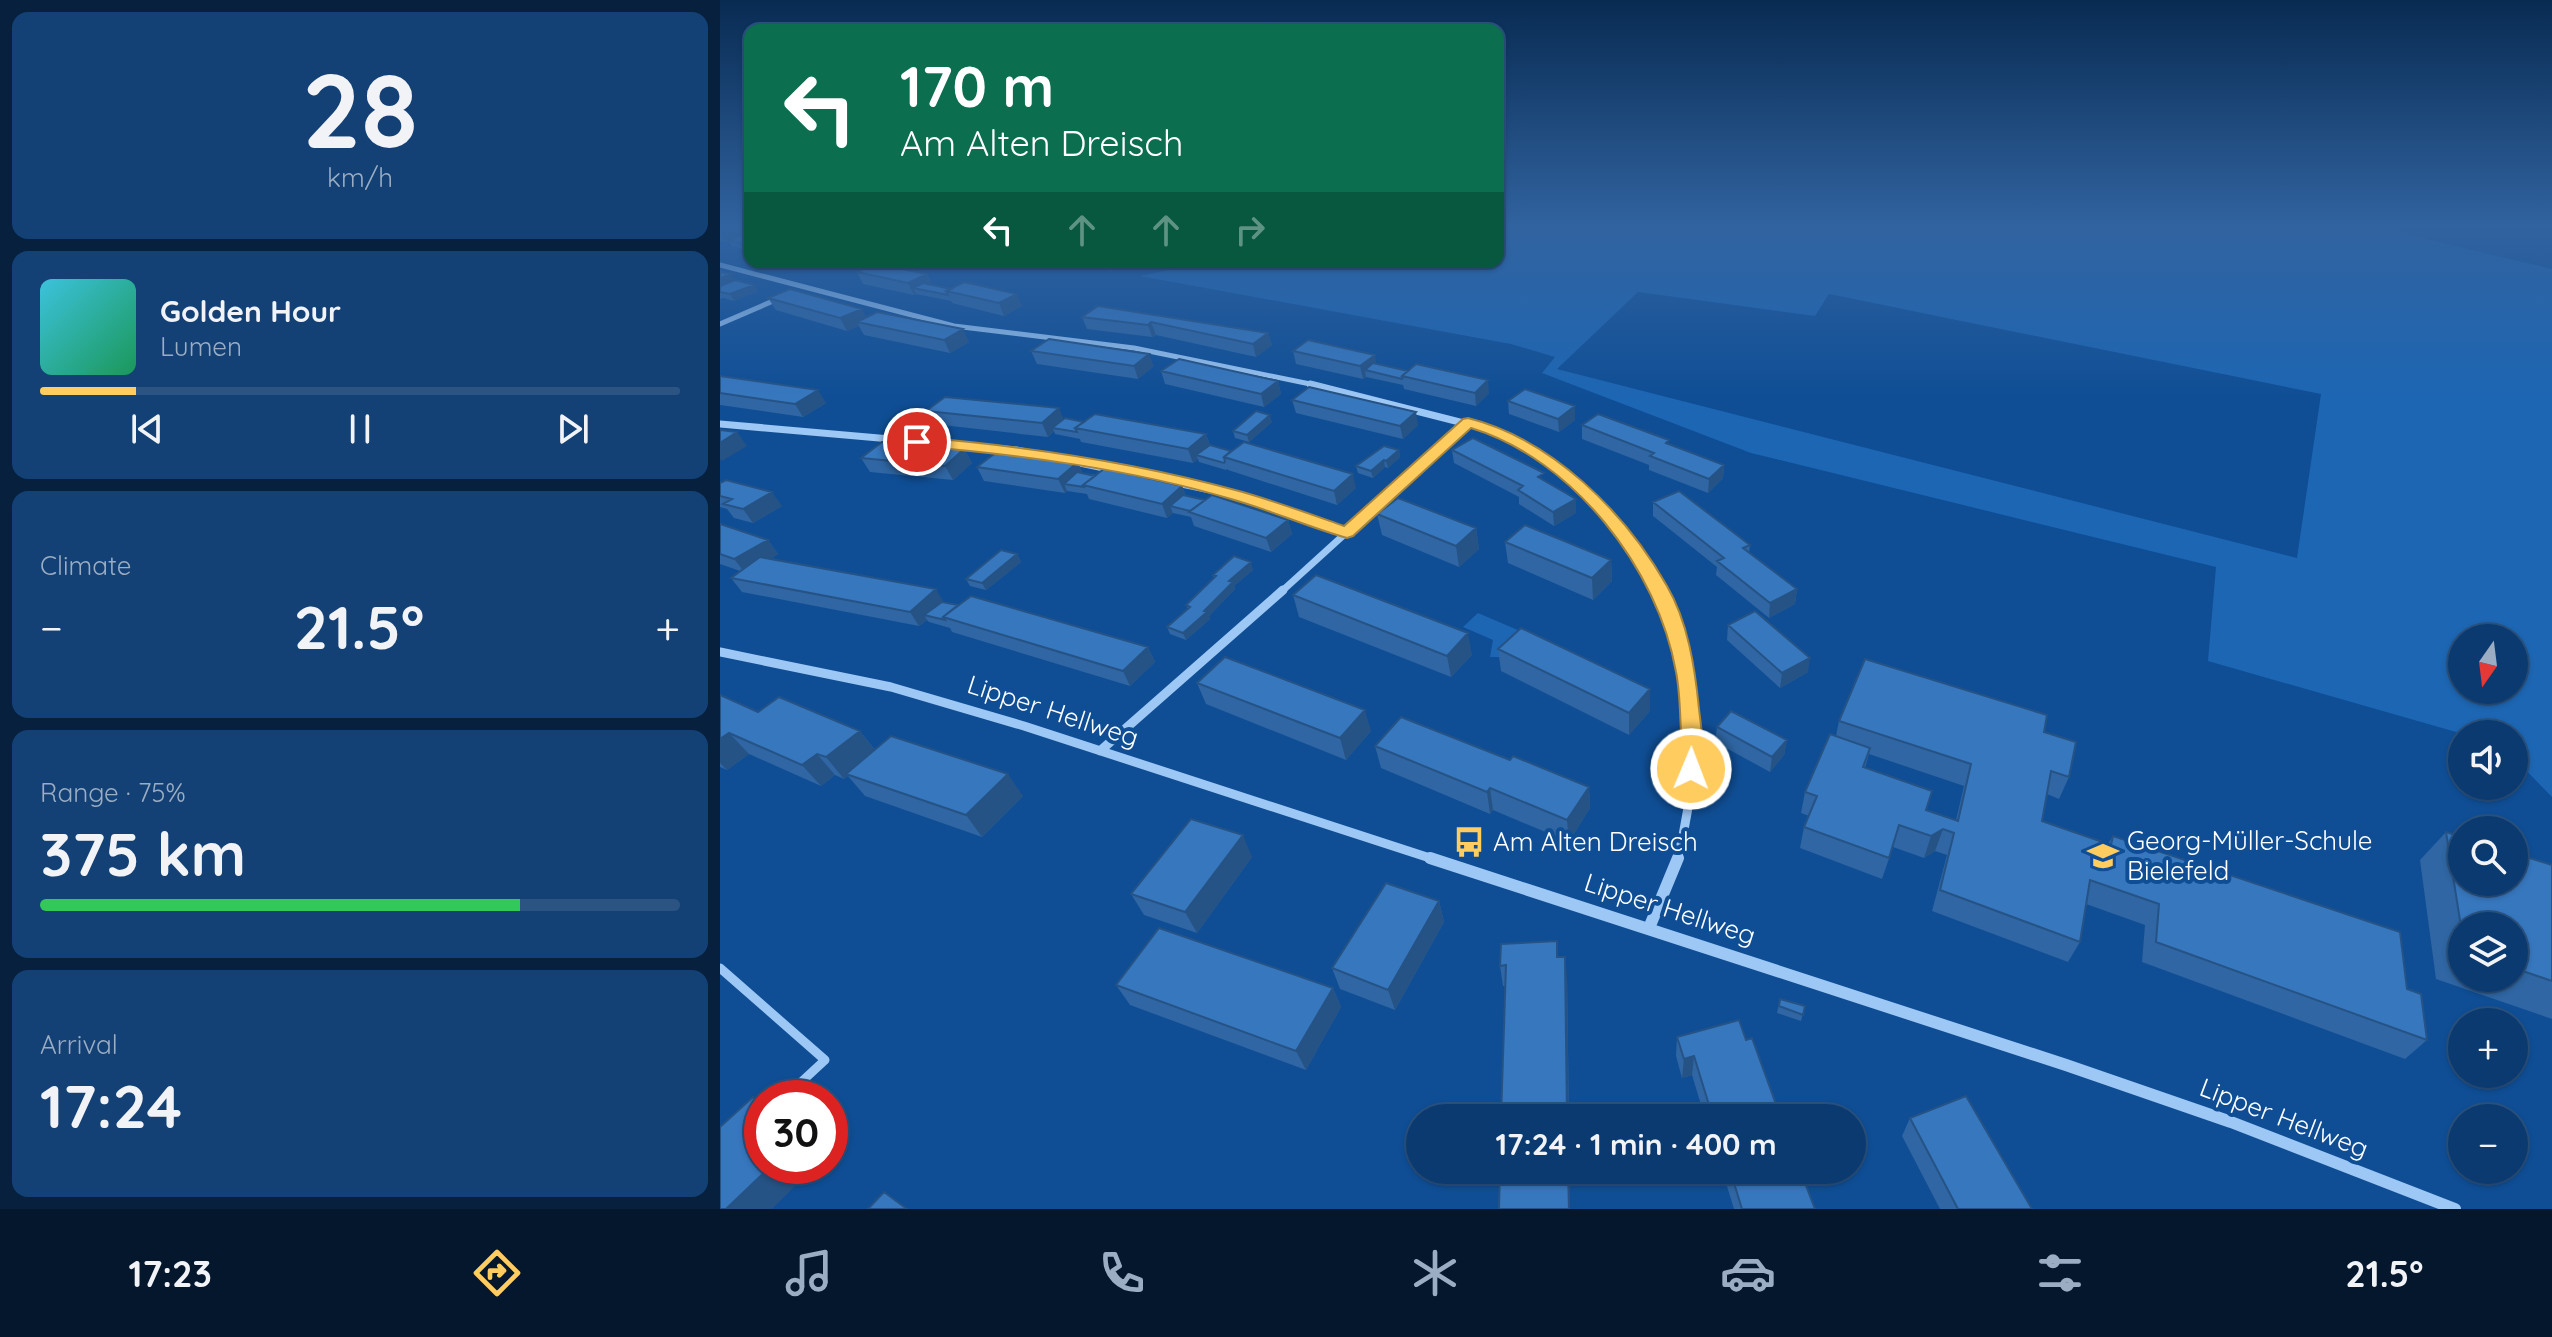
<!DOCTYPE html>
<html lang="en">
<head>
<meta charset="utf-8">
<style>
  body { margin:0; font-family:Quicksand,sans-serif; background:#144175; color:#f1f3f6; height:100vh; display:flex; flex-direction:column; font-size:30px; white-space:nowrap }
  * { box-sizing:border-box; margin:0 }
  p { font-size:26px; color:#9aadc3 }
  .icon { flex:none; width:44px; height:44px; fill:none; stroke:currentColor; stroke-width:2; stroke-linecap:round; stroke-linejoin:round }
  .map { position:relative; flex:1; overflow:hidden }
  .details { display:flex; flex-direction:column; gap:12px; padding:12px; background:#06203e; width:720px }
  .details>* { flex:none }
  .banner { position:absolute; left:24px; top:24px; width:760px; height:244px; border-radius:16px; box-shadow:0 2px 6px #0004,0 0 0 2px #2b5483; background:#0b6e4f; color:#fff; overflow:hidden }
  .needle { width:52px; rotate:194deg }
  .buttons { position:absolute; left:1728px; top:624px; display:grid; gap:16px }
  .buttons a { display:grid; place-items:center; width:80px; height:80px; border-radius:50%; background:#0b3a70; box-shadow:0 2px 6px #0004,0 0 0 2px #2b5483; font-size:40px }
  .speed { position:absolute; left:24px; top:1080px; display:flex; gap:16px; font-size:40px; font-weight:700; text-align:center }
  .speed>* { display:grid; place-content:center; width:104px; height:104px; border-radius:50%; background:#0b3a70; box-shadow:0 2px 6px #0004,0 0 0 2px #2b5483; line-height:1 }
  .speed .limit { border:12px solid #d22; background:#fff; color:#111 }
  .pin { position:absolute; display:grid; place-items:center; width:68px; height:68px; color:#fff; margin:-34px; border:4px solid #fff; border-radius:50%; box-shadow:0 2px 8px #0007 }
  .me { position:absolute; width:88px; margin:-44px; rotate:1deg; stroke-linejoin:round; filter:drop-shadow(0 0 6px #0008) }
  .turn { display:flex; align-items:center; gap:28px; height:168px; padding:0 24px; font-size:36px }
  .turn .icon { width:104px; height:104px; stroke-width:2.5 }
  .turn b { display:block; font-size:56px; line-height:68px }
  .lanes { display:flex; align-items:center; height:76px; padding:0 24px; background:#0003; justify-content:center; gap:40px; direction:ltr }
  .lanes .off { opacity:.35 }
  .big { font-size:60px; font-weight:700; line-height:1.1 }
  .details .widget { flex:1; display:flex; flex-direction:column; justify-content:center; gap:12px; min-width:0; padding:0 28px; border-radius:16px; background:#144175 }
  .details .dial { align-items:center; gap:0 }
  .dial b { font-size:104px; line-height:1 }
  .song { display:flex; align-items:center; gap:24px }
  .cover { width:96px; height:96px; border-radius:12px; background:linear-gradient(135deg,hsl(190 70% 55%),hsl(150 70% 35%)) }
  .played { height:8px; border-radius:4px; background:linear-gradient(90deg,#ffcc60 15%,#2b5483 15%) }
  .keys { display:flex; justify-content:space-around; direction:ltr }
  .heat { display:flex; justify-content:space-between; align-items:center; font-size:44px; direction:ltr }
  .charge { height:12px; border-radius:6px; background:linear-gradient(90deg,#34c759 75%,#2b5483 0) }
  .trip { position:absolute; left:686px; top:1104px; width:460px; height:80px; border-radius:40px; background:#0b3a70; box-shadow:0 2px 6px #0004,0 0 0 2px #2b5483; font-weight:700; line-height:80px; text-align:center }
  .tab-bar { display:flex; height:128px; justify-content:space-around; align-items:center; background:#04172d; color:#9aadc3 }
  .tab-bar .icon { width:56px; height:56px }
  .tab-bar .selected { color:#ffcc60 }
  .tab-bar b { font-size:36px; color:#f1f3f6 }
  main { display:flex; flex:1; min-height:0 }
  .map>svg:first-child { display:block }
</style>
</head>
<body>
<main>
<section class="details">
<div class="widget dial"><b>28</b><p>km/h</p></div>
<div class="widget">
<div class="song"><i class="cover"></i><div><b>Golden Hour</b><p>Lumen</p></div></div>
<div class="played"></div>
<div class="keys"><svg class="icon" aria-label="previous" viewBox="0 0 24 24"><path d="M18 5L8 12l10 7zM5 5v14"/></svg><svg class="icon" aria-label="pause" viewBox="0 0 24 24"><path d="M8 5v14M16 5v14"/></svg><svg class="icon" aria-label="next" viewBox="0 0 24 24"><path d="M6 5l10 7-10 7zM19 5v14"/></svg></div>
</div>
<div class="widget"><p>Climate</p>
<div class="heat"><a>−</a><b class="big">21.5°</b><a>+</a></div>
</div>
<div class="widget"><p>Range · 75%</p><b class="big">375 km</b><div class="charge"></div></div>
<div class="widget"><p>Arrival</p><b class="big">17:24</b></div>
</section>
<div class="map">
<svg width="1832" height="1209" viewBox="0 0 1832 1209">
  <rect width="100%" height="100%" fill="#0f4e95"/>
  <path fill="#1d66b3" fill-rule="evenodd" d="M778,227H1656L1832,269V797L1794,758V734H1743L1488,661L1496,567L1031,453L822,373L835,357L791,344L420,276L488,262H778ZM918,292L1095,316L1109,294L1601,394L1577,558L837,369ZM1742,638H1794V690H1742Z
    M758,613L800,631L780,657H770L773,640L743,627Z"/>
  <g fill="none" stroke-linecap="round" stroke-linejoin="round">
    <path stroke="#9dc7f4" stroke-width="9" d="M0,968L105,1060L64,1098"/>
    <path stroke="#9dc7f4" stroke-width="5" d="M0,265L234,326L414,348L600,386
      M0,324L60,298"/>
    <path stroke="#9dc7f4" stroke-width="7" d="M590,384L775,431L832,465L894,520L929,570L939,592
      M0,424L296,450L515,495L627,532
      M561,592L748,422"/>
    <path stroke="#9dc7f4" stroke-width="9" d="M938,590C977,672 981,773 957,860
      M0,652L171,687L304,726L716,860
      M380,751L563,590"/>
    <path stroke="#9dc7f4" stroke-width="12" d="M710,858L1346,1065L1511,1122L1735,1209
      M929,928L958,858"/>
  </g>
  <path fill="#2f66a3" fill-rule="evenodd" d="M0,227L28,233L30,232V251L12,246L9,241L5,242L0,241Z
    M349,262H404V263L391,271Z
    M0,272L15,280L38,291L14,301L3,298L0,299Z
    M137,272L207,274L212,285L302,306L284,316L232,303L231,301L196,294L194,295L143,284Z
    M48,298L146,317L249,342L230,353L144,335L139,326L127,331L56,310Z
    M362,317L548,333L552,345L536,357L436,335L432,337L367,329Z
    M311,351L434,366L418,379L317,364Z
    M573,351L656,364L769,393L756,406L684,389L683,385L646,377L643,379L576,364Z
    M441,371L558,381L561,394L544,407L445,384Z
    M0,376L106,403L83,417L0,405Z
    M572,400L698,425L683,439L576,413Z
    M788,401L855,420L839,432L789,414Z
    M206,411L344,419L486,434L490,445L636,488L617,505L508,470V469L506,470L479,462L478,459L473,463L361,442L360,439L335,434L334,431L328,437L213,424Z
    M552,422L529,442L515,438L513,431Z
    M862,425L949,444L1004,465L1003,478L988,493L929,470V465L862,439Z
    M244,449L252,463L233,480L150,472L141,458Z
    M679,450L680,457L668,468L665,467L653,478L638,473L636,466Z
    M732,450L825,481L856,499V513L834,526L799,504V497L734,463Z
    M257,467L363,473L462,486L466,496L568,520L572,534L551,552L474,526L471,517L453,513L447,518L369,499L367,494L347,491L345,493L264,481Z
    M0,483L62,506L33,523L14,518L7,509L0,507Z
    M933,502L1030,545L1029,553L1077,589L1075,604L1049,618L996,575L997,567L933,516Z
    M657,514L756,528L759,549L739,567L662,535Z
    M0,524L48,540L58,554L50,559L224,602L428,647L435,662L410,686L232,632L230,628L209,622L207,620L199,626L22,592L11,578L20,571L0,564Z
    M785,542L891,560L892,581L873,600L788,563Z
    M297,554L301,562L266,590L250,586L246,579Z
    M533,570L514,586L515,589L489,616L490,619L466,640L450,634L447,627L468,609L466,605L494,578L493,575Z
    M573,595L752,655L731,677L579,617Z
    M1008,625L1088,672L1060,688L1007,640Z
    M778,649L930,689V711L909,735L781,671Z
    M477,683L651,731L626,760L486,704Z
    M0,695L38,712L140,731L155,750L303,796L262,837L145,796L128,776L124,779L115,775L101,786L29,754L7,770L0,767Z
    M1119,721L1324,732L1349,777L1339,799L1327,794L1322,821L1388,844L1393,836L1687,989L1707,1040L1685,1059L1422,962L1425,925L1366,904L1360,942L1348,962L1212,911L1227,855L1215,851L1204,858L1173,847L1162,879L1080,848L1084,827L1089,816L1081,813L1085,792L1116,736ZM1149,754L1244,786L1236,820L1206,810L1145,768Z
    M997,727L1067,740L1064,755L1050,772L995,742Z
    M655,746L790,760L869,787L870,808L849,842L773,810L770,814L661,768Z
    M1726,832L1832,865V1019L1716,979L1700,860ZM1742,926H1794V978H1742Z
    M532,857L477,933L424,915L411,894Z
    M719,901L724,922L675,1010L620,989L612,968Z
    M838,957L847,977L849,1118H781L785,986H783L780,966Z
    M396,985L613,988L621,1007L586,1070L410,1005Z
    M1060,999L1085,1006L1081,1021L1057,1013Z
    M957,1037L1026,1040L1061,1118H985L972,1075L962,1078L956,1056Z
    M1190,1118L1312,1209H1220L1182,1136Z
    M1002,1170H1080L1095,1209H1014Z"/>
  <path fill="#265385" d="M9,227H24L28,234L5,242L0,234V230Z
    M387,262H404V263L391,271Z
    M11,274L18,286L0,292V278Z
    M207,274L212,286L193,288L196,294L194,295L188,283Z
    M34,285L38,291L14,301L10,294Z
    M297,294L302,306L284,316L279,303Z
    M142,309L149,321L137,322L139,326L127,331L120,318Z
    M431,322L436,335L432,337L428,325Z
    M243,329L249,342L230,353L224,340Z
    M548,333L552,345L536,357L533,344Z
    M429,354L434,366L418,379L414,366Z
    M655,355L657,368L645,370L646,377L643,379L640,366Z
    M768,380L769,393L756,406L755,393Z
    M558,381L561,394L544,407L541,394Z
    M98,390L106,403L83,417L75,404Z
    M855,406V420L839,432L838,419Z
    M339,408L345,422L332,428L334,431L328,437L322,423Z
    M696,412L698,425L683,439L680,426Z
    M550,415L552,422L529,442L527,435Z
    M17,432L27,446L2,461L0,459V443Z
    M486,434L491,448L476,455L478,459L473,463L468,449Z
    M244,449L252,463L233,480L225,466Z
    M679,450L680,457L668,468L666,461Z
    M664,460L665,467L653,478L651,471Z
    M358,462L364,476L344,484L347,491L345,493L338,479Z
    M1004,465L1003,478L988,493L989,479Z
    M633,474L636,488L617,505L614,491Z
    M462,486L468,500L450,506L453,513L447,518L442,504Z
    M52,492L62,506L33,523L23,509Z
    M856,499V513L834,526L833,512Z
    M568,520L572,534L551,552L546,538Z
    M756,528L759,549L739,567L736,546Z
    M48,540L58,554L26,574L14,559Z
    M297,554L301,562L266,590L262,583Z
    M891,560L892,581L873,600L872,578Z
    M531,562L533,570L514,586L515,589L489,616L490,619L466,640L463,633L484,611L509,581Z
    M216,589L225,604L204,615L207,620L199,626L190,612Z
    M1077,589L1075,604L1049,618L1050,603Z
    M748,633L752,655L731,677L727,656Z
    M428,647L435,662L410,686L403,671Z
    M1090,658L1088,672L1060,688L1062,673Z
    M930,689V711L909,735V713Z
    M645,710L651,731L626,760L620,738Z
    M140,731L157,753L126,774L128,776L124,779L106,757Z
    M9,733L29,754L7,770L0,763V739Z
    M1067,740L1064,755L1050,772L1052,757Z
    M97,754L115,775L101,786L82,765Z
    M288,774L303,796L262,837L246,815Z
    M869,787L870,808L849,842L847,820Z
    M770,788L773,810L770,814L767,792Z
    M1223,829L1215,851L1204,858L1211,836Z
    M523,835L532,857L477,933L465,912Z
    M719,901L724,922L675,1010L668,990Z
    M845,957L847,977L849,1118H847Z
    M613,988L621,1007L586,1070L576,1051Z
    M974,1056L972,1075L962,1078L964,1059Z
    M51,1166H95L52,1209H6Z
    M848,1170H850V1209H849Z"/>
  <path fill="#3777be" stroke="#265385" stroke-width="2" d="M30,232V246L9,240Z
    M156,264L207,274L188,283L137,272Z
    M0,272L11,274L0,278Z
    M15,280L34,285L10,294L0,292V286Z
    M244,282L297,294L279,303L226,291Z
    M203,283L231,289L226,291L228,295L193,288Z
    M70,289L142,309L120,318L48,298Z
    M378,306L548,333L533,344L431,322L428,325L362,317Z
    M157,312L243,329L224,340L137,322Z
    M329,339L429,354L414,366L311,351Z
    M588,340L655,355L640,366L573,351Z
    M459,359L558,381L541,394L441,371Z
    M653,363L688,371L682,376V379L645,370Z
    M696,364L768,380L755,393L682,376Z
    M0,376L98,390L75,404L0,393Z
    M589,387L696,412L680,426L572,400Z
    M805,389L855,406L838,419L788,401Z
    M225,397L339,408L322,423L206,411Z
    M536,411L550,415L527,435L513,431Z
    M375,414L486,434L468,449L355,428Z
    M878,414L949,440L946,443L1004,465L989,479L930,456L934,453L862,425Z
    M345,418L364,422L355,428L357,432L332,428Z
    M0,430L17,432L0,443Z
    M753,438L824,473L818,477L856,499L833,512L798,490L803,486L732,450Z
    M162,442L244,449L225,466L141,458Z
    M524,442L633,474L614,491L504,457Z
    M490,445L511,451L504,457L505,462L504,463L476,455Z
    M664,446L679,450L666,461L664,460L651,471L636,466Z
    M278,451L358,462L338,479L257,467Z
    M385,468L462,486L442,504L363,485Z
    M357,472L375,476L363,485L364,487L344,484Z
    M6,480L52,492L23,509L3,504L12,499L0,496V483Z
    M959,491L1030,545L1023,548L1077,589L1050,603L997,561L1004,558L933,502Z
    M463,495L485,500L470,511L450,506Z
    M492,495L568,520L546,538L469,512Z
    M678,498L756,528L736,546L657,514Z
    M0,524L48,540L14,559L0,554Z
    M805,525L891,560L872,578L785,542Z
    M281,550L297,554L262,583L246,579Z
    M514,556L531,562L509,581L513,582L484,611L487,612L463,633L447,627L470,607L466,605L496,576L493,575Z
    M40,557L216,589L190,612L11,578Z
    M596,575L748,633L727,656L573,595Z
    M251,596L428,647L403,671L223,617Z
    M222,602L238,605L223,617L225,620L204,615Z
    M1035,611L1090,658L1062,673L1008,625Z
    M801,628L930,689L909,713L778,649Z
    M505,657L645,710L620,738L477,683Z
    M1145,659L1327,715L1324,732L1356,742L1349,777L1331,771L1322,821L1391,845L1393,836L1680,932L1687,989L1701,994L1707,1040L1436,942L1439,904L1370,880L1360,942L1220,890L1234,833L1223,829L1211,836L1179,825L1169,858L1084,827L1097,796L1085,792L1110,734L1150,748L1143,767L1212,791L1206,810L1238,821L1251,764L1119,721Z
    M0,695L38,712L59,697L140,731L106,757L97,754L82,765L9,733L0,739Z
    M1011,711L1067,740L1052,757L997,727Z
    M681,717L790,760L793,756L869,787L847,820L770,788L767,792L655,746Z
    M171,736L288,774L246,815L126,774Z
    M471,819L523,835L465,912L411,894Z
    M1726,832L1742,837V882H1794V853L1832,865V981L1794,968V926H1742V933Z
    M666,883L719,901L668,990L612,968Z
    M439,928L613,988L576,1051L396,985Z
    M837,941V957H845L847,1118H781L786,965L780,966L781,944Z
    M1060,999L1085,1006L1083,1015L1059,1006Z
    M1019,1020L1026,1040L1032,1038L1061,1118H993L974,1056L964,1059L957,1037Z
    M1246,1096L1312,1209H1238L1190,1118Z
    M33,1097L42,1104V1166H51L6,1209H0V1127Z
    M780,1170H848L849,1209H779Z
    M1010,1170H1080L1095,1209H1022Z
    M164,1192L187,1209H148Z"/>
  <linearGradient id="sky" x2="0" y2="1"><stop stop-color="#082b52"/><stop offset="0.57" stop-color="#3163a0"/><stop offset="1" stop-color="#3163a0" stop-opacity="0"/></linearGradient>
  <rect width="1832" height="397" fill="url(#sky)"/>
  <path fill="#ffcc60" stroke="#a6853e" stroke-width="2" d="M748,418C832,439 905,512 947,586C968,622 975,668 979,709C981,728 987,757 978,775L971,777L963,775C957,763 962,747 961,733C960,713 960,692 956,672C938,569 853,459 751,428L633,536L627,538C588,527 550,510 511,499C410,469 302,455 197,446L190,442L197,437C305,446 414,462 519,491C555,501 590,514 624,526L743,419Z"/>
  <defs>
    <symbol id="bus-bare" viewBox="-9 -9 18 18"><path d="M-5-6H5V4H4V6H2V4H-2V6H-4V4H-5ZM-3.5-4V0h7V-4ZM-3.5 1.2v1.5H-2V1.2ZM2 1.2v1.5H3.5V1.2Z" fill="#ffcc60" stroke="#0f4e95" stroke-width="2.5" paint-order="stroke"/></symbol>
    <symbol id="school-bare" viewBox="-9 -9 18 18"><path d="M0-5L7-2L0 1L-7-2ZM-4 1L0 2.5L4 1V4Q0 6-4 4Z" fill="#ffcc60" stroke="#0f4e95" stroke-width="2.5" paint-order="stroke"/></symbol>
  </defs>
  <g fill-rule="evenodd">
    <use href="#bus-bare" x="727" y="820" width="44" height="44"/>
    <use href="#school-bare" x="1361" y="834" width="44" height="44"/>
  </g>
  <g text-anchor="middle" stroke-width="8" stroke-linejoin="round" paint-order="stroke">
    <g font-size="26" fill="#fff" stroke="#0f4e95">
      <text transform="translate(333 711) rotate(18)" y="9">Lipper Hellweg</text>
      <text transform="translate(950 909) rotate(18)" y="9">Lipper Hellweg</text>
      <text transform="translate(1564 1118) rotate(21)" y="9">Lipper Hellweg</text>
    </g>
    <g font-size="26" fill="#fff" stroke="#0f4e95" text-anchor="start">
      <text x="1407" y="850">Georg-Müller-Schule<tspan x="1407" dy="30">Bielefeld</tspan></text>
      <text x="773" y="851">Am Alten Dreisch</text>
    </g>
  </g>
</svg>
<div class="buttons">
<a><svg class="needle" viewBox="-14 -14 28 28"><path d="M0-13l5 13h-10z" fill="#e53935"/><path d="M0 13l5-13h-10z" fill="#9aadc3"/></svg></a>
<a><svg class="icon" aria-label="sound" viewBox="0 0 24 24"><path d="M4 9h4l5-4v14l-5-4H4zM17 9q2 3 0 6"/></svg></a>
<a><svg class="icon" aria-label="search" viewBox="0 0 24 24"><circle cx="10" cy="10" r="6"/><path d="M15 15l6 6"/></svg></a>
<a><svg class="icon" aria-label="layers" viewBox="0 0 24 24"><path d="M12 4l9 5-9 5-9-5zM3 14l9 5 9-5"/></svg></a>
<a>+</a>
<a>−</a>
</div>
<div class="speed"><div class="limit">30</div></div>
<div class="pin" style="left:197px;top:442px;background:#d93025"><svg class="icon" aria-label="arrive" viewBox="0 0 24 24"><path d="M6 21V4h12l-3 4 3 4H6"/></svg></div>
<svg class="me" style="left:971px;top:769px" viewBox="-20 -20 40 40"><circle r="17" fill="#ffcc60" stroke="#fff" stroke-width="3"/><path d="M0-11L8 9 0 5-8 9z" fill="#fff"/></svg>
<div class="trip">17:24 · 1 min · 400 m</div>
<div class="banner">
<div class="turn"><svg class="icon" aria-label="left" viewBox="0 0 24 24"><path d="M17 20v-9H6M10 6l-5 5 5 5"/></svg><div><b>170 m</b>Am Alten Dreisch</div></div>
<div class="lanes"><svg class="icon" aria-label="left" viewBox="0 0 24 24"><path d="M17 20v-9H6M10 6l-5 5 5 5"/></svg><svg class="icon off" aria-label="ahead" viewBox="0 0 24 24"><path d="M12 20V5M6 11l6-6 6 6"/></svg><svg class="icon off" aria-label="ahead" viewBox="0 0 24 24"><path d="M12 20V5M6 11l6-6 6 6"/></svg><svg class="icon off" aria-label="right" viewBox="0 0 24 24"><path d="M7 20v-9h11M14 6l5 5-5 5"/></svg></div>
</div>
</div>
</main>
<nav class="tab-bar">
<b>17:23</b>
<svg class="icon selected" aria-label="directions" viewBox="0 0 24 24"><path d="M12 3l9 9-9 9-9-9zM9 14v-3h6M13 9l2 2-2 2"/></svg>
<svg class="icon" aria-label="music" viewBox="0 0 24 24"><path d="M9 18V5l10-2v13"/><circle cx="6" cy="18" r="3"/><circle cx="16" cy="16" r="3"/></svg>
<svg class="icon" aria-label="phone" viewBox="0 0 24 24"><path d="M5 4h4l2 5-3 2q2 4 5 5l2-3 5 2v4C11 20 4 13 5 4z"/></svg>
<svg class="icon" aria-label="climate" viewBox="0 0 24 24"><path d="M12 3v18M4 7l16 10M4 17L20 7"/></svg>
<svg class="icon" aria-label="car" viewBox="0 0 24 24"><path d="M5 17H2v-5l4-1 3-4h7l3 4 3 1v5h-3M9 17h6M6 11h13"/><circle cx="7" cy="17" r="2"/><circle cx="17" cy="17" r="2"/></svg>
<svg class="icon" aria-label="filters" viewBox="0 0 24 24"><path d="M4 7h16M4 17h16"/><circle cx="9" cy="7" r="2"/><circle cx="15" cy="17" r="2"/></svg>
<b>21.5°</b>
</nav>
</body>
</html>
